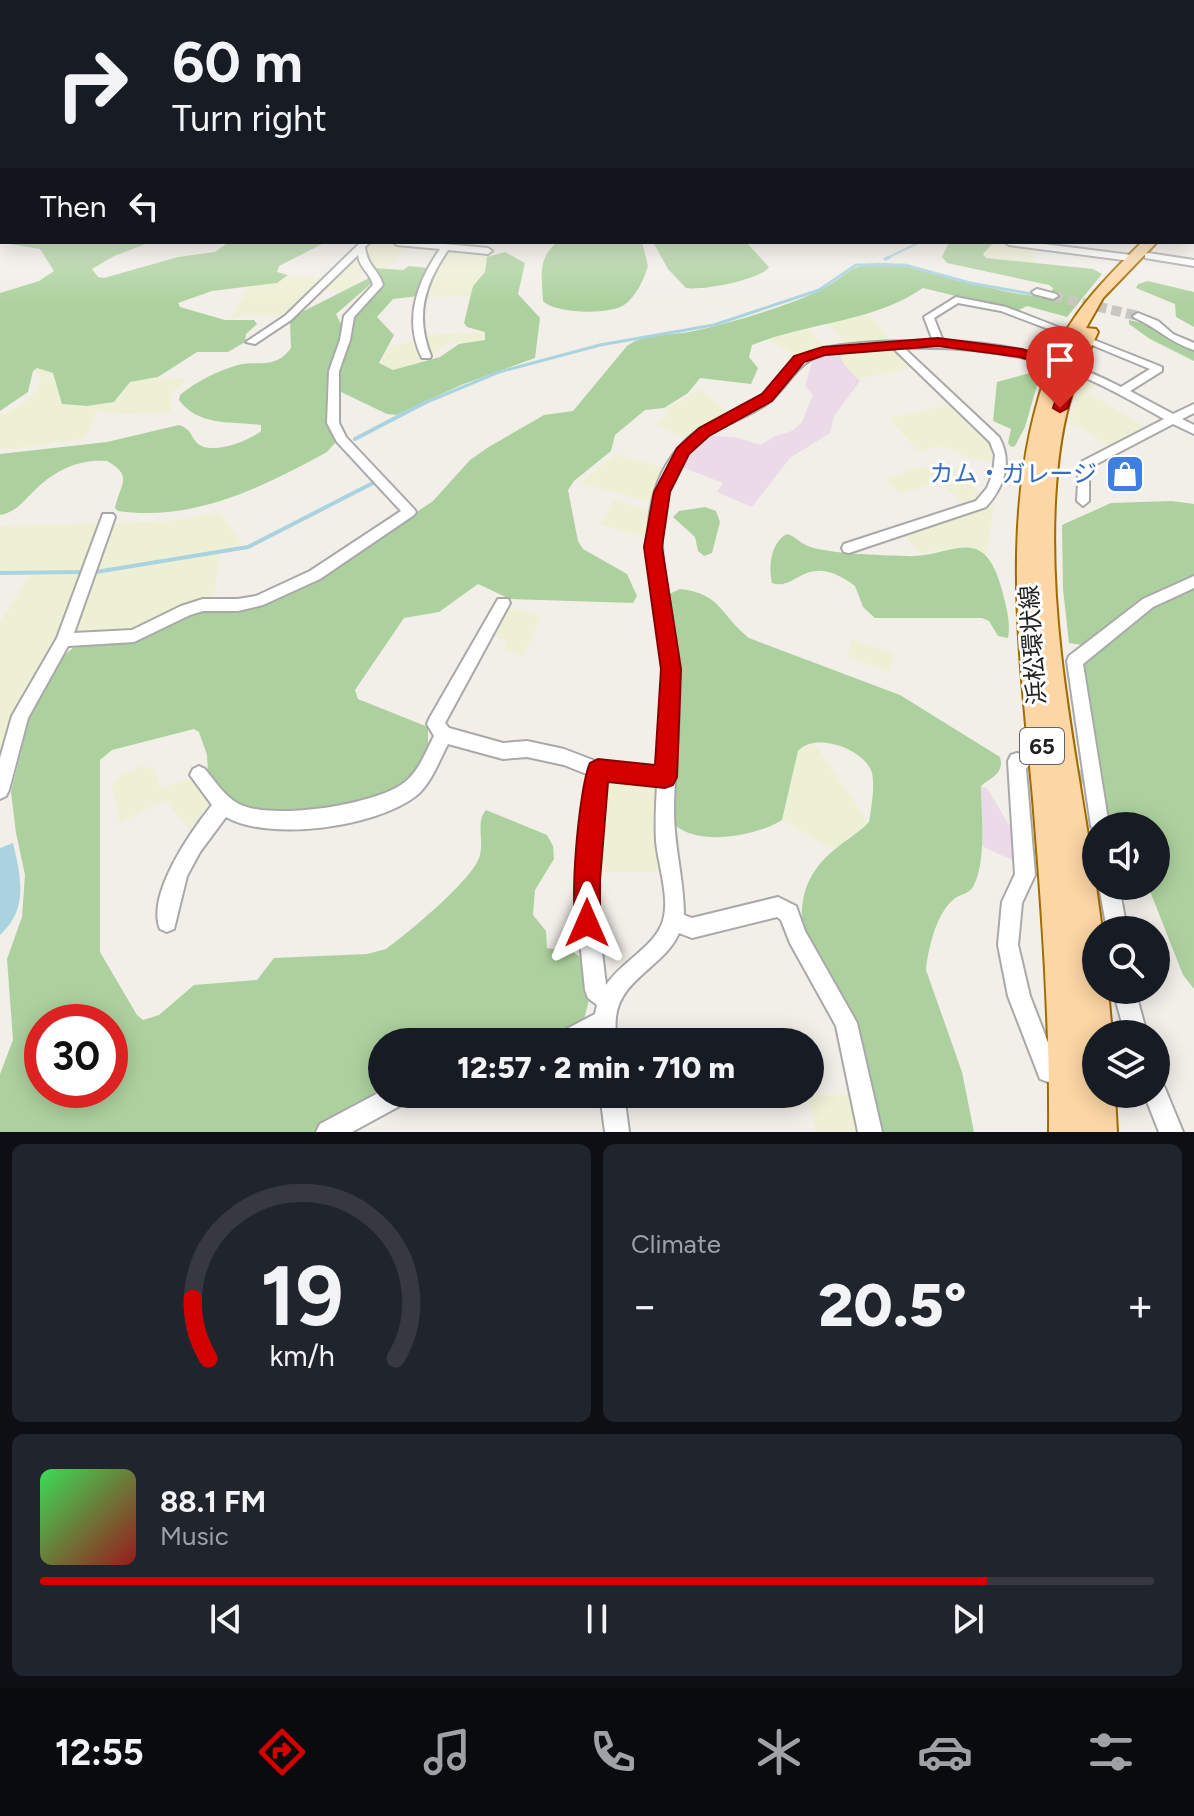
<!DOCTYPE html>
<html lang="en">
<head>
<meta charset="utf-8">
<style>
  body { margin:0; font-family:Figtree,"Noto Sans JP",sans-serif; background:#20242c; color:#f1f3f6; height:100vh; display:flex; flex-direction:column; font-size:30px; white-space:nowrap }
  * { box-sizing:border-box; margin:0 }
  p { font-size:26px; color:#9ea1a6 }
  .icon { flex:none; width:44px; height:44px; fill:none; stroke:currentColor; stroke-width:2; stroke-linecap:round; stroke-linejoin:round }
  .map { position:relative; height:1132px; overflow:hidden }
  .sheet { display:flex; flex-direction:column; gap:12px; padding:12px; background:#0d0f14; flex:1 }
  .sheet>* { flex:none }
  .hud { position:absolute; left:0px; top:0px; width:1194px; height:244px; box-shadow:0 4px 20px #0003; background:#171b24; color:#f1f3f6; overflow:hidden }
  .fabs { position:absolute; left:1082px; top:812px; display:grid; gap:16px }
  .fabs a { display:grid; place-items:center; width:88px; height:88px; border-radius:50%; background:#171b24; box-shadow:0 4px 20px #0003; font-size:40px }
  .speed { position:absolute; left:24px; top:1004px; display:flex; gap:16px; font-size:40px; font-weight:700; text-align:center }
  .speed>* { display:grid; place-content:center; width:104px; height:104px; border-radius:50%; background:#171b24; box-shadow:0 4px 20px #0003; line-height:1 }
  .speed .limit { border:12px solid #d22; background:#fff; color:#111 }
  .pin { position:absolute; display:grid; place-items:center; width:68px; height:68px; color:#fff; margin:-82px -34px; border-radius:50% 50% 50% 0; rotate:-45deg; box-shadow:0 0 8px #0007 }
  .pin .icon { rotate:45deg }
  .me { position:absolute; width:88px; margin:-44px; rotate:0deg; stroke-linejoin:round; filter:drop-shadow(0 0 6px #0008) }
  .turn { display:flex; align-items:center; gap:28px; height:168px; padding:0 40px; font-size:36px }
  .turn .icon { width:104px; height:104px; stroke-width:2.5 }
  .turn b { display:block; font-size:56px; line-height:68px }
  .then { display:flex; align-items:center; height:76px; padding:0 40px; background:#0003; gap:16px; font-size:30px }
  .big { font-size:60px; font-weight:800; line-height:1.1 }
  .sheet .card { flex:1; display:flex; flex-direction:column; justify-content:center; gap:12px; min-width:0; padding:0 28px; border-radius:12px; background:#20242c }
  .sheet .dial { align-items:center; gap:0 }
  .dial svg { height:208px; overflow:visible; fill:none; stroke:#363941; stroke-width:7; stroke-linecap:round; text-anchor:middle }
  .dial text { fill:#f1f3f6; stroke:none }
  .song { display:flex; align-items:center; gap:24px }
  .cover { width:96px; height:96px; border-radius:12px; background:linear-gradient(135deg,hsl(130 70% 55%),hsl(0 70% 35%)) }
  .played { height:8px; border-radius:4px; background:linear-gradient(90deg,#d40000 85%,#363941 85%) }
  .keys { display:flex; justify-content:space-around; direction:ltr }
  .heat { display:flex; justify-content:space-between; align-items:center; font-size:44px; direction:ltr }
  .sheet .tiles { flex:1; display:grid; gap:12px; grid-template-columns:1fr 1fr }
  .card:last-child { grid-column:span 2 }
  .trip { position:absolute; left:368px; top:1028px; width:456px; height:80px; border-radius:40px; background:#171b24; box-shadow:0 4px 20px #0003; font-weight:800; line-height:80px; text-align:center }
  .tabs { display:flex; height:128px; justify-content:space-around; align-items:center; background:#090b0e; color:#9ea1a6 }
  .tabs .icon { width:56px; height:56px }
  .tabs .selected { color:#d40000 }
  .tabs b { font-size:36px; color:#f1f3f6 }
  .map>svg:first-child { display:block }
</style>
</head>
<body>
<div class="map">
<svg width="1194" height="1132" viewBox="0 0 1194 1132">
  <rect width="100%" height="100%" fill="#f2efe9"/>
  <path fill="#ebdbe8" d="M839,352L844,364L860,381L834,416L830,433L790,458L752,507L717,492L723,483L679,466L687,453L706,435L738,438L761,445L775,436L792,431L802,422L813,395L805,386L814,356Z
    M981,786L987,788L1014,833L1012,860L982,846Z"/>
  <path fill="#eef0d5" d="M383,242L407,244L389,269L369,265L366,259L370,243Z
    M1004,243L1031,246L1036,265L983,256L991,245L1004,247Z
    M446,249L488,252L485,272L474,283L471,296L426,297L433,268Z
    M359,252L362,268L361,280L356,286L343,292L321,289Z
    M290,274L325,279L286,317L254,313L231,319L248,287L277,283Z
    M869,314L892,342L848,346L827,323Z
    M807,327L825,348L798,356L766,339Z
    M485,332V340L448,344L430,356L422,335Z
    M418,341L425,362L393,370L380,365L389,346Z
    M891,347L915,367L858,379L844,364L839,352Z
    M39,368L53,373L62,404L65,405L87,406L119,399L128,383L135,380L186,378L171,395V413L121,414L96,411L90,430L82,439L14,449L0,448V416L19,406L36,392L41,378L34,370Z
    M1082,377L1100,384L1086,391L1149,429L1110,447L1070,421Z
    M700,389L730,414L688,440L656,424L668,414L664,410Z
    M953,404L992,440L997,463L970,458L943,446L918,451L889,418Z
    M615,454L667,469L654,503L580,483Z
    M949,463L983,496L978,501L966,506L941,482L900,494L885,479L913,469Z
    M614,499L652,512L648,537L600,525Z
    M989,503L994,507L986,555L962,546L921,554L903,535L966,514Z
    M220,512L243,545L97,570L113,523L169,521Z
    M99,523L82,570L0,571V526Z
    M220,553L214,599L203,600L134,631L74,634L95,574Z
    M80,574L56,641L11,718L0,753V622L30,575Z
    M504,606L542,616L523,656L504,650L508,641L486,635Z
    M852,639L894,653L890,672L847,657Z
    M814,743L869,823L833,850L782,820L798,751Z
    M143,765L155,770L161,789L192,777L217,808L195,836L165,800L120,823L112,786L118,776Z
    M606,777L653,781L657,786L662,872H593Z
    M858,1093L866,1132H816L808,1097Z"/>
  <path fill="#add19e" fill-rule="evenodd" d="M12,242H151L114,256L92,269L98,277L104,278L178,257L215,252L229,242H326L279,266L277,272L288,275L277,283L212,291L178,303L180,307L225,320H254L257,324L246,334L245,342L228,352H197L158,377L130,382L114,402L87,406L62,404L53,373L37,368L33,371L28,392L0,411V293L39,281L54,271L40,249L10,244Z
    M557,242H642L648,266C644,279 636,297 624,305C609,315 556,314 543,301C542,277 537,259 557,242Z
    M653,242H746L769,267C761,280 702,291 686,288L668,269Z
    M949,242H994L983,254L986,258L1093,269L1102,274L1067,317L1027,306L1017,311L923,288C872,323 808,322 752,345L749,357L758,368L751,384L700,378L688,393L664,408L645,410L615,435L611,451L574,481L568,490L578,541L583,549L627,574L637,596L633,603L510,599L478,584L439,612L404,618L355,690L358,699L428,727V749L407,786L335,812H258L229,800L208,773L207,755L199,732L194,729L112,750L100,760V952L137,1015L143,1020L159,1015L194,985L257,980L274,958L367,954L386,949C408,933 470,882 479,858C485,843 475,822 486,810L547,835L553,846L554,859L535,890L533,915L546,931L547,948L573,952L583,959L589,1000L584,1020L549,1042H382L383,1094L313,1132H0V1074L13,1040L7,959L22,917L25,875L16,833L11,792L30,715L61,658L74,647L134,642L202,610L237,611L259,606L317,579L433,501L470,460L487,448L544,415L573,411L627,346L635,341C652,335 671,335 689,332C727,324 783,308 818,291C853,275 848,259 896,264C928,268 1025,304 1051,294L1053,288L1049,285L947,263L942,257ZM42,1022H110V1090H42Z
    M505,252L525,263L518,294L540,318L535,358L461,385L396,415L387,414L339,391V371L352,316L382,285L374,268L403,270L409,266L427,268L419,296L393,299L377,317L394,335L379,363L393,370L440,357L459,344L485,340V332L467,327L464,323L473,286L485,272L487,257Z
    M371,277L372,283L336,314L343,328L329,424L335,443L327,452C263,487 194,522 118,511L115,508C120,484 134,476 107,461C79,459 56,470 36,489C24,500 17,512 0,515V454L107,442L179,425C191,429 190,435 197,443C211,456 249,441 261,431V425C232,421 199,427 179,400L180,395C197,381 217,371 238,365C259,360 275,370 291,348L290,322L294,316Z
    M1148,281L1194,292V327L1176,317L1175,304L1136,288L1138,284Z
    M1129,320C1154,324 1171,339 1194,349V361L1150,339L1129,324Z
    M1034,372L1040,375L1025,427L1015,446L1011,447L1008,443L1011,429L993,421L997,382Z
    M1172,501L1194,504V576L1143,599L1082,645L1069,643L1063,589L1062,525L1111,503Z
    M705,507L716,511L720,522L712,553L704,556L698,551L695,537L673,517L679,511Z
    M787,534C795,536 800,543 808,546C828,554 881,555 905,556C951,559 983,519 1002,590C1006,606 1011,622 1008,638L998,636L989,621L982,618H875L863,607L855,586C806,549 797,592 772,583C768,566 771,542 787,534Z
    M1194,588V989L1183,975L1148,886H1156V826H1107L1083,672C1086,644 1168,598 1194,588Z
    M680,589C722,594 719,614 749,638L900,695L1000,757C1005,774 990,778 981,786C981,814 987,862 973,887C968,895 959,894 953,900C936,914 928,950 926,970L962,1072L974,1132H875L804,939C798,902 804,875 834,850C845,840 859,833 869,822C871,810 876,782 871,770C861,748 815,732 798,751L782,820C757,836 700,846 676,826L667,595Z"/>
  <path fill="#aad3df" d="M13,843C21,877 29,909 0,935V848Z"/>
  <g fill="none" stroke-linecap="round" stroke-linejoin="round">
    <path stroke="#aad3df" stroke-width="2" d="M885,259L920,242"/>
    <path stroke="#aad3df" stroke-width="3" d="M885,259L890,257
      M422,404L499,372L600,345L714,325L819,290L856,265H905L970,283L1037,295"/>
    <path stroke="#aad3df" stroke-width="4" d="M355,439L426,402
      M96,572L248,547L373,483
      M0,573L82,572"/>
    <path stroke="#c8c6c1" stroke-width="10" stroke-dasharray="10 5" stroke-linecap="butt" d="M1053,296L1138,316"/>
    <path stroke="#c8c6c1" stroke-width="16" stroke-dasharray="16 8" stroke-linecap="butt" d="M1022,762L1086,780"/>
    <defs>
      <path id="minor" d="M361,242L369,243L365,247C368,268 378,268 383,285L354,317L350,340L339,371V423L346,437L414,509L416,512L414,515L320,579L263,605L238,611H203L190,615L134,642L68,646L28,718L9,790L6,796L0,799V758L12,716L57,638L103,514H113L115,517L74,633L132,630L181,606L203,599H238L256,596L310,571L401,511L337,442L327,423L329,371L340,340L344,316L373,285C370,272 359,268 358,255L291,320L255,344L246,342L285,316Z
        M393,242H423L488,248L492,251L488,254L448,250C424,285 415,316 431,356L430,358H422C403,320 417,282 440,249L397,245Z
        M1005,242H1028L1131,255L1135,258L1131,261L1009,245Z
        M1148,253L1194,260V266L1145,258V254Z
        M1037,289L1056,294L1058,296L1053,299L1034,294L1032,292Z
        M956,297L1006,307L1076,334L1067,336L1001,311L958,303L934,318L943,341C1005,342 1066,358 1121,387L1150,369L1080,340L1089,338L1162,367V371L1130,391L1173,414L1194,404V413L1182,419L1194,425V434L1173,424L1089,468V501L1083,506L1077,501L1079,463L1164,419C1137,404 1110,388 1081,376C1024,352 965,346 904,348L999,437C1013,462 1004,487 986,507L849,553L844,552L842,548L844,544L976,501L987,488L993,473L995,455L990,442L893,348L824,354C795,362 788,389 765,405C740,422 707,428 688,453C638,518 674,599 679,672C682,719 674,765 674,812C674,847 684,880 684,915L692,918L778,897L796,906L805,931L857,1023L882,1132H858L836,1026L790,943L781,920L777,917L692,938L679,933C665,966 620,979 616,1017C615,1025 616,1034 616,1042H594V1038L587,1042H554L557,1034L595,1014L597,1005L588,998L585,990L576,901L589,775L564,765L527,757L503,759L448,744C439,761 431,784 416,796C376,827 270,842 226,817L200,852L187,876L174,929L167,932L160,929C146,895 191,831 212,805L190,775L193,769L199,766L205,769C215,781 225,797 239,804C271,821 377,805 405,782C419,771 426,751 434,736L427,724L429,719L498,599H508L510,603L445,723L449,728L503,743L527,741L564,749L598,762L659,768C661,735 665,703 663,670C659,595 622,505 684,442C705,421 735,416 758,399C773,388 781,370 796,359C821,340 901,341 933,341L924,317ZM606,779L657,785C656,803 655,822 656,841C658,866 672,902 661,926C651,948 621,963 606,985L596,901Z
        M1138,313L1158,321L1173,334L1194,343V350C1171,343 1156,327 1135,318L1133,316Z
        M1194,576V588L1153,607L1083,664L1109,826H1096V834L1091,826L1067,661L1069,656L1143,599Z
        M1017,753L1028,756L1031,762L1026,769L1035,875L1022,903L1018,945L1030,996L1059,1071L1056,1079L1048,1082L1040,1079L1008,996L998,945L1002,902L1015,874L1008,761L1011,755Z
        M1099,886H1119L1127,930H1107Z
        M1113,990H1135L1147,1034H1125Z
        M1156,1082L1164,1086L1183,1132H1159L1144,1094H1156Z
        M382,1091V1094H411L407,1102L352,1132H316L320,1124Z
        M600,1094H624L629,1132H605Z"/>
      <path id="tertiary" d="M1192,162H1194V167H1192Z
        M0,204H2V210H0Z"/>
      <path id="primary" d="M1194,218V226L1192,227V219Z
        M1142,242H1157L1103,298L1086,328L1096,329L1098,332C1089,352 1079,373 1072,394C1061,427 1057,466 1055,502C1048,646 1084,787 1102,930H1096V990H1108L1112,1034H1096V1094H1115L1117,1132H1049C1050,1021 1042,910 1033,799C1020,653 997,502 1051,361C1070,313 1107,277 1142,242Z"/>
    </defs>
    <use href="#minor" stroke="#a9a9a9" stroke-width="4"/>
    <use href="#tertiary" stroke="#a9a9a9" stroke-width="4"/>
    <use href="#primary" stroke="#a06b00" stroke-width="4"/>
    <use href="#minor" fill="#fff" fill-rule="evenodd"/>
    <use href="#tertiary" fill="#fff" fill-rule="evenodd"/>
    <use href="#primary" fill="#fcd6a4" fill-rule="evenodd"/>
  </g>
  <linearGradient id="sky" x2="0" y2="1"><stop stop-color="#8fc0e4"/><stop offset="0.48" stop-color="#f9f8f5"/><stop offset="1" stop-color="#f9f8f5" stop-opacity="0"/></linearGradient>
  <rect width="1194" height="303" fill="url(#sky)"/>
  <path fill="#d40000" stroke="#8a0000" stroke-width="2" d="M938,338L1022,349L1077,366L1079,369L1068,408L1060,412L1053,408L1065,371L1020,357L938,346L825,355L804,362L772,401L709,436L689,454L670,492L662,547L681,669L677,777L673,785L665,788L608,782L600,880V923L596,932L587,936L578,932C568,909 579,787 590,763L598,759L655,765L661,669L644,547L654,492L677,448L699,428L762,394L794,356L823,347Z"/>
  <defs>
    <symbol id="shop-square" viewBox="-11 -11 22 22"><rect x="-9" y="-9" width="18" height="18" rx="4" fill="#3f7fe0" stroke="#fff"/><path d="M-5-2.5h2.3a2.7 3.5 0 0 1 5.4 0H5L5.5 6h-11ZM-1.5-2.5h3a1.5 2.3 0 0 0-3 0Z" fill="#fff"/></symbol>
  </defs>
  <g fill-rule="evenodd">
    <use href="#shop-square" x="1103" y="452" width="44" height="44"/>
  </g>
  <g text-anchor="middle" stroke-width="6" stroke-linejoin="round" paint-order="stroke">
    <rect fill="#fff" stroke="#646464" stroke-width="2" x="1020" y="728" width="44" height="36" rx="6"/>
    <g font-size="22" font-weight="bold" fill="#222">
      <text x="1042" y="754">65</text>
    </g>
    <g font-size="24" fill="#366cbe" stroke="#fff" text-anchor="end">
      <text x="1097" y="482">カム・ガレージ</text>
    </g>
    <g font-size="24" fill="#222" stroke="#fff">
      <text transform="translate(1033 645) rotate(-94)" y="8">浜松環状線</text>
    </g>
  </g>
</svg>
<div class="fabs">
<a><svg class="icon" aria-label="sound" viewBox="0 0 24 24"><path d="M4 9h4l5-4v14l-5-4H4zM17 9q2 3 0 6"/></svg></a>
<a><svg class="icon" aria-label="search" viewBox="0 0 24 24"><circle cx="10" cy="10" r="6"/><path d="M15 15l6 6"/></svg></a>
<a><svg class="icon" aria-label="layers" viewBox="0 0 24 24"><path d="M12 4l9 5-9 5-9-5zM3 14l9 5 9-5"/></svg></a>
</div>
<div class="speed"><div class="limit">30</div></div>
<div class="pin" style="left:1060px;top:408px;background:#d93025"><svg class="icon" aria-label="arrive" viewBox="0 0 24 24"><path d="M6 21V4h12l-3 4 3 4H6"/></svg></div>
<svg class="me" style="left:587px;top:923px" viewBox="-20 -20 40 40"><path d="M0-17L14 15 0 8-14 15z" fill="#d40000" stroke="#fff" stroke-width="4"/></svg>
<div class="trip">12:57 · 2 min · 710 m</div>
<div class="hud">
<div class="turn"><svg class="icon" aria-label="right" viewBox="0 0 24 24"><path d="M7 20v-9h11M14 6l5 5-5 5"/></svg><div><b>60 m</b>Turn right</div></div>
<div class="then">Then<svg class="icon" aria-label="left" viewBox="0 0 24 24"><path d="M17 20v-9H6M10 6l-5 5 5 5"/></svg></div>
</div>
</div>
<section class="sheet">
<div class="tiles">
<div class="card dial"><svg viewBox="0 0 100 80">
<path d="M14 69A42 42 0 1 1 86 69"/>
<path d="M14 69A42 42 0 0 1 8 46" stroke="#d40000"/>
<text x="50" y="56" font-size="32" font-weight="700">19</text>
<text x="50" y="72" font-size="11">km/h</text>
</svg></div>
<div class="card"><p>Climate</p>
<div class="heat"><a>−</a><b class="big">20.5°</b><a>+</a></div>
</div>
<div class="card">
<div class="song"><i class="cover"></i><div><b>88.1 FM</b><p>Music</p></div></div>
<div class="played"></div>
<div class="keys"><svg class="icon" aria-label="previous" viewBox="0 0 24 24"><path d="M18 5L8 12l10 7zM5 5v14"/></svg><svg class="icon" aria-label="pause" viewBox="0 0 24 24"><path d="M8 5v14M16 5v14"/></svg><svg class="icon" aria-label="next" viewBox="0 0 24 24"><path d="M6 5l10 7-10 7zM19 5v14"/></svg></div>
</div>
</div>
</section>
<nav class="tabs">
<b>12:55</b>
<svg class="icon selected" aria-label="directions" viewBox="0 0 24 24"><path d="M12 3l9 9-9 9-9-9zM9 14v-3h6M13 9l2 2-2 2"/></svg>
<svg class="icon" aria-label="music" viewBox="0 0 24 24"><path d="M9 18V5l10-2v13"/><circle cx="6" cy="18" r="3"/><circle cx="16" cy="16" r="3"/></svg>
<svg class="icon" aria-label="phone" viewBox="0 0 24 24"><path d="M5 4h4l2 5-3 2q2 4 5 5l2-3 5 2v4C11 20 4 13 5 4z"/></svg>
<svg class="icon" aria-label="climate" viewBox="0 0 24 24"><path d="M12 3v18M4 7l16 10M4 17L20 7"/></svg>
<svg class="icon" aria-label="car" viewBox="0 0 24 24"><path d="M5 17H2v-5l4-1 3-4h7l3 4 3 1v5h-3M9 17h6M6 11h13"/><circle cx="7" cy="17" r="2"/><circle cx="17" cy="17" r="2"/></svg>
<svg class="icon" aria-label="filters" viewBox="0 0 24 24"><path d="M4 7h16M4 17h16"/><circle cx="9" cy="7" r="2"/><circle cx="15" cy="17" r="2"/></svg>
</nav>
</body>
</html>
